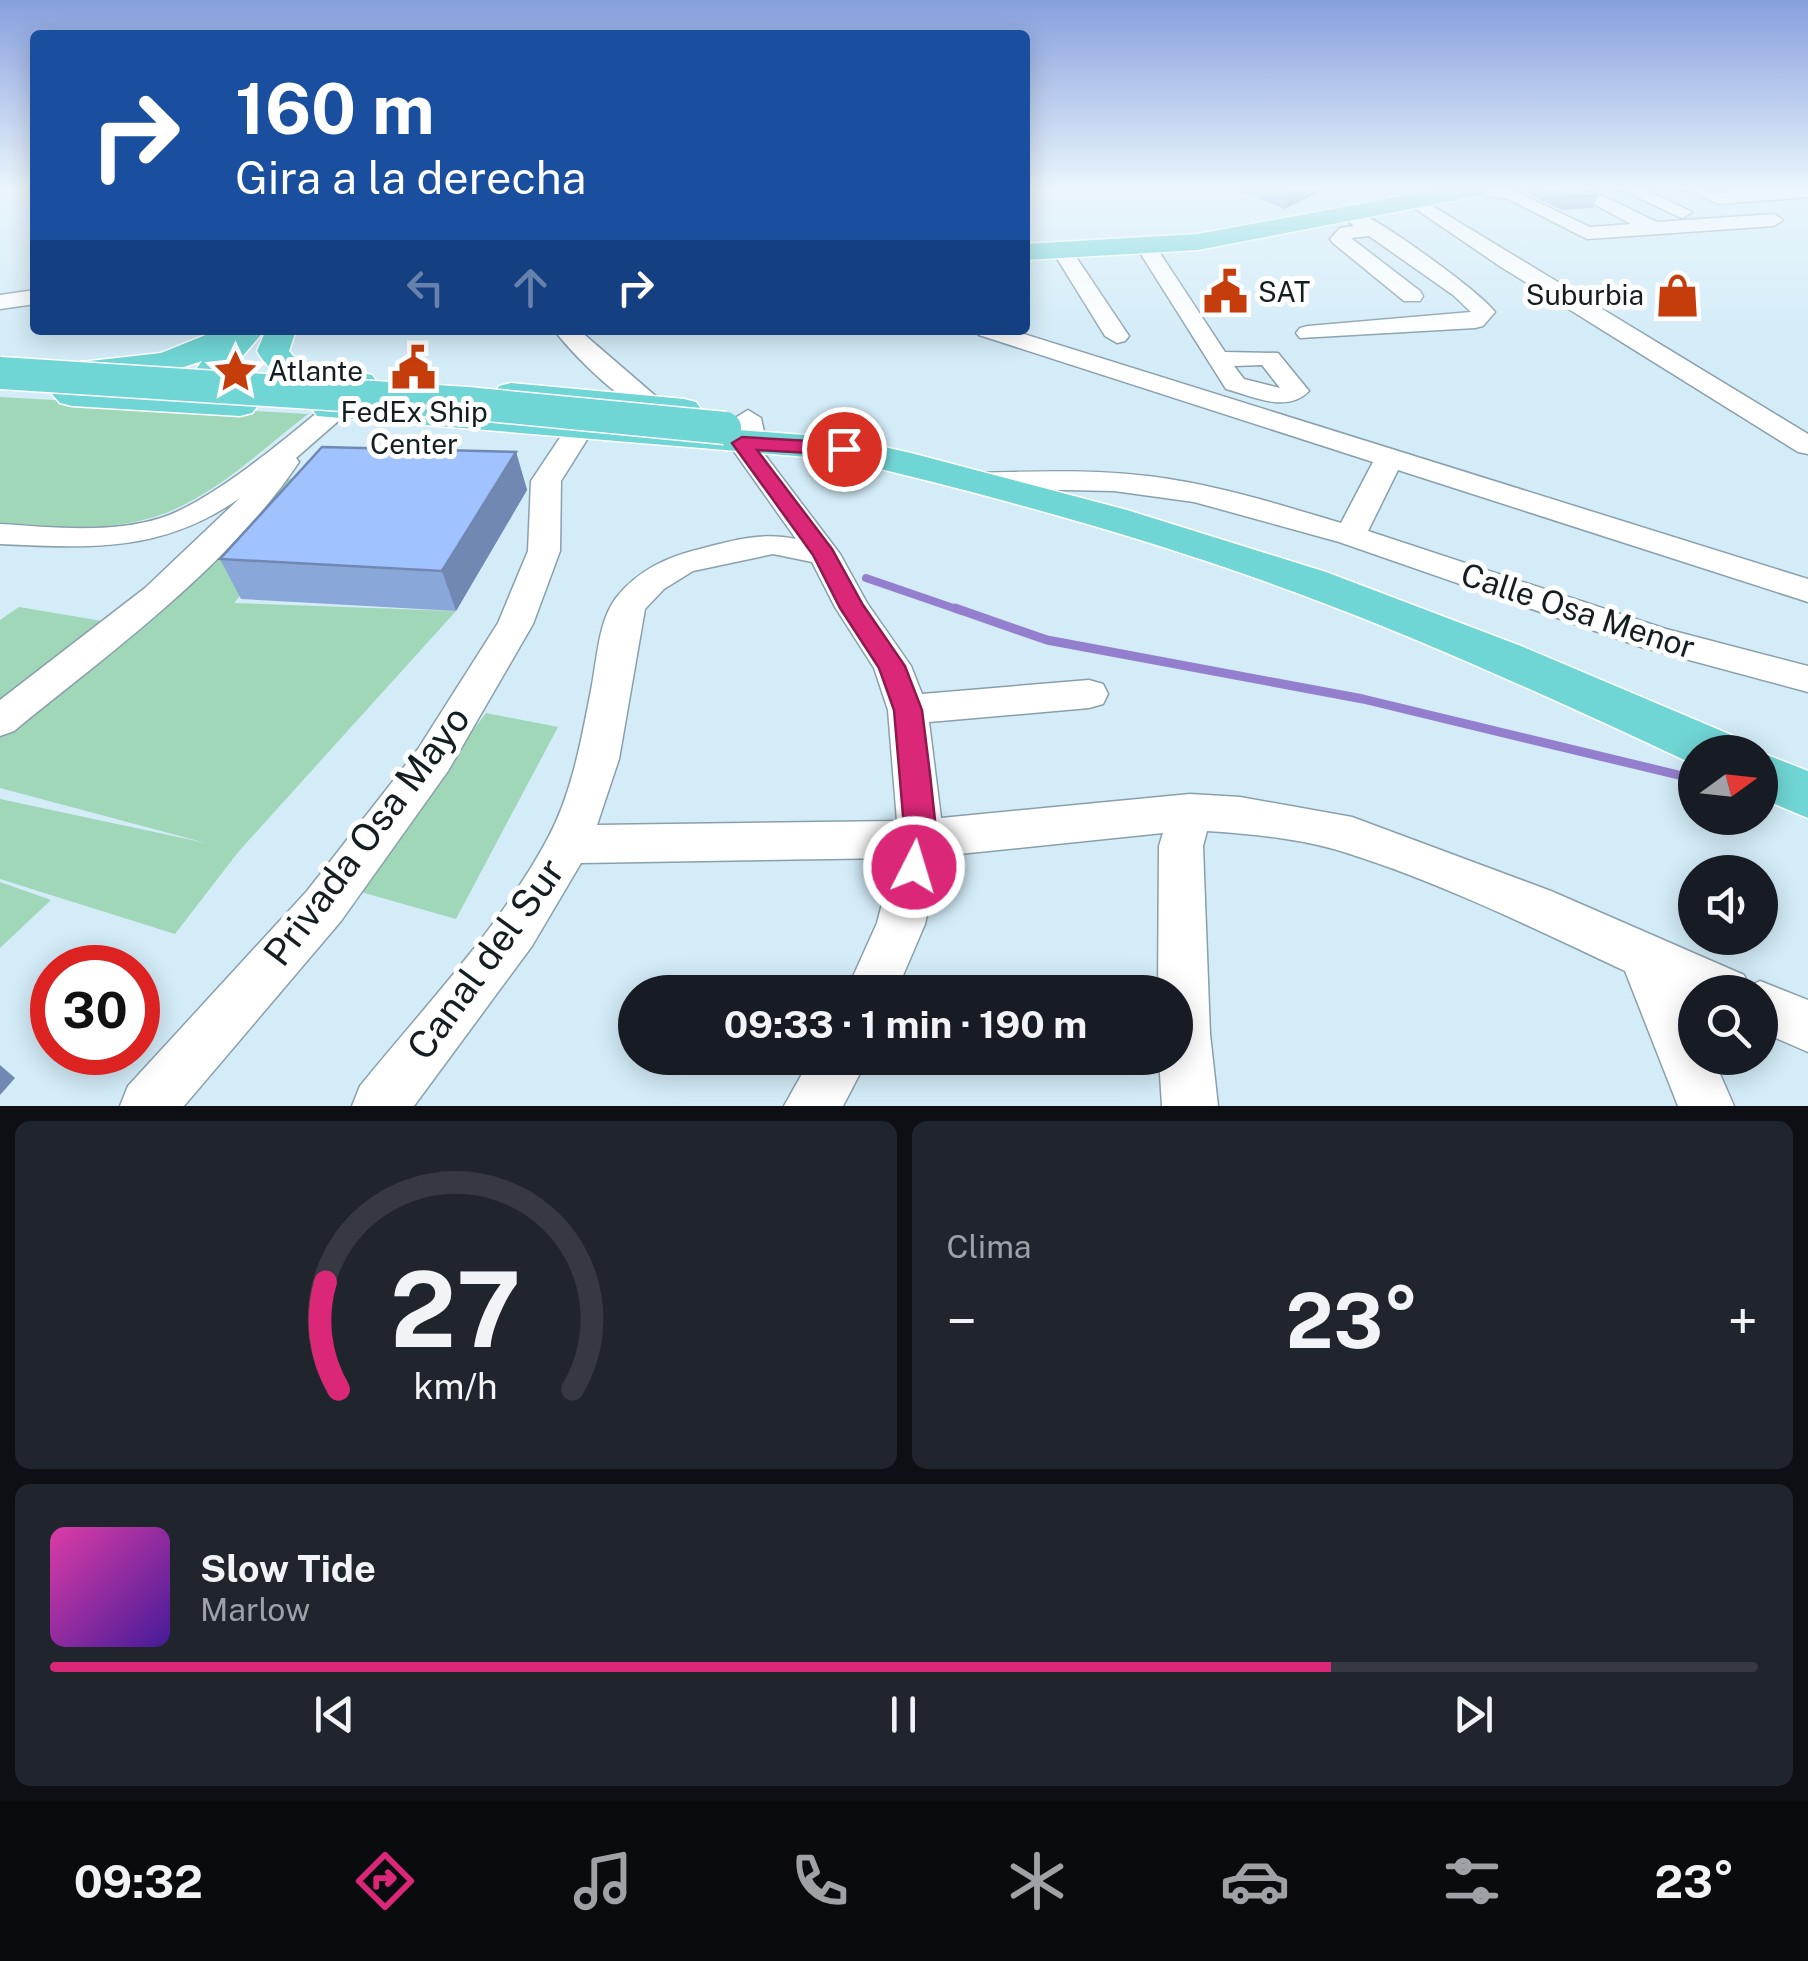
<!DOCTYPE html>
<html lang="es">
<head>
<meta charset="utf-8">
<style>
  body { margin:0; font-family:"Public Sans",sans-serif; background:#20242c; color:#f1f3f6; height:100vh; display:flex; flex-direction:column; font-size:38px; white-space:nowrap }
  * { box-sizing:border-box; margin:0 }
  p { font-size:32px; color:#9ea1a6 }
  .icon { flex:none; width:55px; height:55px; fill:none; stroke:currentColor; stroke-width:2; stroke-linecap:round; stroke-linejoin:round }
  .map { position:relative; height:1106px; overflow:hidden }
  .sheet { display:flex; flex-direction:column; gap:15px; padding:15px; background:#0d0f14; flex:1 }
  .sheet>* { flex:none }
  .hud { position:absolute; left:30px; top:30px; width:1000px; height:305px; border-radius:10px; box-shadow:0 5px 25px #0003; background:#1a4fa0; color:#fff; overflow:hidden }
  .needle { width:65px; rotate:75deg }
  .tools { position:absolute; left:1678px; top:735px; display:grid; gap:20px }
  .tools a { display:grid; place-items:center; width:100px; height:100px; border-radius:50%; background:#171b24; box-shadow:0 5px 25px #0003; font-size:50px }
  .speed { position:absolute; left:30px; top:945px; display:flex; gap:20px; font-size:50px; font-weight:700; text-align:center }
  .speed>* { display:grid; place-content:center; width:130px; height:130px; border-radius:50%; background:#171b24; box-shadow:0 5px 25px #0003; line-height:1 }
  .speed .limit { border:15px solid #d22; background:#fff; color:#111 }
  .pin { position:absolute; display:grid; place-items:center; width:85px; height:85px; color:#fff; margin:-42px; border:5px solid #fff; border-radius:50%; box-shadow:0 2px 10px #0007 }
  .me { position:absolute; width:110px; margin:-55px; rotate:5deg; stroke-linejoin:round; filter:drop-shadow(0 0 8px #0008) }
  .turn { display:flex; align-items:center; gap:35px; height:210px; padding:0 40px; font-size:45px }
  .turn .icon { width:130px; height:130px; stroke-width:2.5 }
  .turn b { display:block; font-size:70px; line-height:85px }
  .lanes { display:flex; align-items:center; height:95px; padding:0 40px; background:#0003; justify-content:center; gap:50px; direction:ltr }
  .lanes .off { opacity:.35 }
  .big { font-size:75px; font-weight:700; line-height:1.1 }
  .sheet .tile { flex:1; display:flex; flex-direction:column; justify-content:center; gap:15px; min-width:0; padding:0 35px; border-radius:15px; background:#20242c }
  .sheet .dial { align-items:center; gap:0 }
  .dial svg { height:260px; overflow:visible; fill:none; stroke:#363941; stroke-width:7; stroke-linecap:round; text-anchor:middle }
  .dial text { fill:#f1f3f6; stroke:none }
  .song { display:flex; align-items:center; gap:30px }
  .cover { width:120px; height:120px; border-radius:15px; background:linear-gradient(135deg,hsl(320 70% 55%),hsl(260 70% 35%)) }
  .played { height:10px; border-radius:5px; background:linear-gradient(90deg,#db2777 75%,#363941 75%) }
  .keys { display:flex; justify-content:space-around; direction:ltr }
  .heat { display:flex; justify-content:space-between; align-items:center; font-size:55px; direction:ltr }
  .sheet .tiles { flex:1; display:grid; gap:15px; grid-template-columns:1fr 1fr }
  .tile:last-child { grid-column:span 2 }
  .trip { position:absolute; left:618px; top:975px; width:575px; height:100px; border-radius:50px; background:#171b24; box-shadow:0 5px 25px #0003; font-weight:700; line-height:100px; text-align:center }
  .menu { display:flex; height:160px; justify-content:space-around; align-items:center; background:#090b0e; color:#9ea1a6 }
  .menu .icon { width:70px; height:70px }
  .menu .active { color:#db2777 }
  .menu b { font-size:45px; color:#f1f3f6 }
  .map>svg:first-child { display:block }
</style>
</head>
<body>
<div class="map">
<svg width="1808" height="1106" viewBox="0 0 1808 1106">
  <rect width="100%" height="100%" fill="#d3ecf8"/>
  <path fill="#9fd7b8" d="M0,397L308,414C261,450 212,499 154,517C105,532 50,526 0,523Z
    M272,478L337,480L234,603L456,611L239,851L175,934L0,879V799L206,843L0,788V722Z
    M19,607L102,621L0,703V620Z
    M486,713L558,727L456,919L354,890Z
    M0,882L51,900L0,948Z"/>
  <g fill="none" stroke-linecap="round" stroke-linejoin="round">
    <path stroke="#947fce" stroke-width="8" d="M866,578L962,611"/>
    <path stroke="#947fce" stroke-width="9" d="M955,608L1047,640L1363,699L1695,779"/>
    <defs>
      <path id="minor" d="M1508,188L1590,227L1631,224L1564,188H1587L1657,222L1774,214L1783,220L1774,226L1587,239L1508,199L1477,194L1468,189Z
        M1618,188H1642L1692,212L1683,218L1677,216Z
        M1682,188C1698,188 1714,194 1729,193L1723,188H1808V197L1719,204Z
        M1416,196L1808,434V454L1798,452L1501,267L1410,205L1407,201Z
        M1348,207C1375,216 1477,289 1495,312L1483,326L1475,328L1300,338L1296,333L1300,328L1308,326L1471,312L1453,295L1369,236L1351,238L1420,291L1423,296L1420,301H1404L1333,243L1330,239L1340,228L1354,226L1339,213Z
        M1147,242L1154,244L1225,352L1278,353L1309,391C1287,414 1252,396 1226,389L1137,248ZM1262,365L1280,388L1244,379L1234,366Z
        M1063,246L1070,248L1129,336L1125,341L1117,343L1105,336L1053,252Z
        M35,290V304L0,309V295Z
        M554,330H579L659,399L663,405L659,411C632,417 571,352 554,330Z
        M975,330H1011L1808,579V602L1398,470L1368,531L1666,629L1808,666V692L1641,647L1339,542L1194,502L1114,491L966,488L961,482L966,476L976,473C1040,471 1105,469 1169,479C1227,488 1284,506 1341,523L1373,462L979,335Z
        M359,382L372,390L368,395L296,458L299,462C228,568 112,651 14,731L0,736V700L145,588L240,498C161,553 92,548 0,544V524C52,527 110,534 161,518C218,499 303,424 350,385Z
        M748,410L761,418L764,432L756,443L840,554L867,603L911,666L922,694L1089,680L1103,684L1108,694L1103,704L1089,708L929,722L941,818L1190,794L1240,797L1352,817L1551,891L1744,975L1749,986L1760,981L1808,1000V1052L1760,1031V992H1695V1003L1688,1000L1695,1017V1058H1713L1734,1106H1678L1625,971C1535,929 1444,884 1350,854C1306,839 1253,834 1207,831L1203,846L1210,1034L1218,1106H1162L1159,1058H1175V992H1158L1159,846L1163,833L940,856L925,924L896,992H846L877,923L894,858L581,863L532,946L414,1106H352L360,1086C424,1007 500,928 548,838C573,791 582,736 592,685C597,658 599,620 616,598C638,570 667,557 700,549C733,540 763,532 796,539L728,443L736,432L735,418ZM773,554L812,562L835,607L874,668L888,710L897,821L597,825L619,759L645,609L664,589L693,571Z
        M579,422L593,430L561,481L560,551L533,624L448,771L341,921L184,1106H120L128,1086L307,891L418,749L498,623L528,551L531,481L569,424Z
        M811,1058H868L843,1106H784Z"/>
      <path id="major" d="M1446,188H1494L1483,195L1198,250L1025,260V244L1198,234Z
        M218,330H265L223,379C231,392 251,390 260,403L252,413L240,416L72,406L60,403L50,392L55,385L67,382L81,386L198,393L189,379L202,361C165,374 120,385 81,376L77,369L81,362L161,353Z
        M266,330H296L289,351C309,378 343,368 372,375L377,382L372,389C331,399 278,389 257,351Z
        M511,383L684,399L696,402L701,409L696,416L684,419L499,400L494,393L499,386Z
        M329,399L844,438L911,453L1127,510L1326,572L1521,646L1736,737L1744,752H1695V765C1564,704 1432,643 1297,593C1149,538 997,497 844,460L317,416L312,409L317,402Z
        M1757,752H1760L1808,771V818L1760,798Z"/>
    </defs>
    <use href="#minor" stroke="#89a0ac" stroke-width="3"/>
    <use href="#major" stroke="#fff" stroke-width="3"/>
    <use href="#minor" fill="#fff" fill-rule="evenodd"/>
    <use href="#major" fill="#70d6d5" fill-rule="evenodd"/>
    <defs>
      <path id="major-bridge" d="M0,373L467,403L725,428"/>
    </defs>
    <use href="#major-bridge" stroke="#fff" stroke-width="35" stroke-linecap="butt"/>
    <use href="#major-bridge" stroke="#70d6d5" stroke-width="32"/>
  </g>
  <path fill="#8aa7da" d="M1233,188H1328L1284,209Z
    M1527,188H1585L1598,195L1593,208L1562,210L1525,192Z
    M516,452L527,490L456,611L241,599L220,559Z"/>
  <path fill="#7088b2" d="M1289,188H1328L1284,209Z
    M516,452L527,490L456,611L442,571Z
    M0,1065L15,1078L0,1095Z"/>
  <path fill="#a0c2fe" stroke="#7088b2" stroke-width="2.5" d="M1548,188H1585L1598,195L1568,197Z
    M322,447L516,452L442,571L220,559Z"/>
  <linearGradient id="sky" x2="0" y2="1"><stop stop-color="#869fde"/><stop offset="0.55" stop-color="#ebf6fc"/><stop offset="1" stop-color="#ebf6fc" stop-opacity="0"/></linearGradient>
  <rect width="1808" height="343" fill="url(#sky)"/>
  <path fill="#db2777" stroke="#8e194d" stroke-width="2.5" d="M742,437L844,443L854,449L844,455L757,450L832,549L863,605L905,666L922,710L930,774L937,839L926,877L914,881L903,877L899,867L905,839L894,710L879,668L840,608L813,555L732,443Z"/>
  <defs>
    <symbol id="civic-bare" viewBox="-9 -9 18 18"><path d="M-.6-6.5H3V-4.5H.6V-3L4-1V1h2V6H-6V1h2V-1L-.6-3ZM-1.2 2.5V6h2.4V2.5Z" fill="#c53d0a" stroke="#fff" stroke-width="2.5" paint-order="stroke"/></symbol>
    <symbol id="shop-bare" viewBox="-9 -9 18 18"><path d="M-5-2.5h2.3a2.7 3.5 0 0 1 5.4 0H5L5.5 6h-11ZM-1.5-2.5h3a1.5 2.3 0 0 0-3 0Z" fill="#c53d0a" stroke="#fff" stroke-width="2.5" paint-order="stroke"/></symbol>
    <symbol id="sight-bare" viewBox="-9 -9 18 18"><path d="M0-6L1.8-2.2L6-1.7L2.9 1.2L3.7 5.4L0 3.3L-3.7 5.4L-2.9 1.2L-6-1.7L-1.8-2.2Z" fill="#c53d0a" stroke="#fff" stroke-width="2.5" paint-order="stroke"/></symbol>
  </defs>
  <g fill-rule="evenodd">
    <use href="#civic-bare" x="1194" y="260" width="63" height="63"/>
    <use href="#shop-bare" x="1646" y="264" width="63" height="63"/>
    <use href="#civic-bare" x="382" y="336" width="63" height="63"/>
    <use href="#sight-bare" x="204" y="340" width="63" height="63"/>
  </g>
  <g text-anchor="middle" stroke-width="10" stroke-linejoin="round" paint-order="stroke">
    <g font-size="28" fill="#141e22" stroke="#fff" text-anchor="start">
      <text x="1258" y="302">SAT</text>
      <text x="1644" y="305" text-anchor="end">Suburbia</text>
      <text x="268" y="381">Atlante</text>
      <text x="414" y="422" text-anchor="middle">FedEx Ship<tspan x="414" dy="32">Center</tspan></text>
    </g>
    <g font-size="32" fill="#141e22" stroke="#fff">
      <text transform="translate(1578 611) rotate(18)" y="11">Calle Osa Menor</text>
    </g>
    <g font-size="38" fill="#141e22" stroke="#fff">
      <text transform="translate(367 836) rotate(-53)" y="13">Privada Osa Mayo</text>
      <text transform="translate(486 959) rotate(-54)" y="13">Canal del Sur</text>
    </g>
  </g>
</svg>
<div class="tools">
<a><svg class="needle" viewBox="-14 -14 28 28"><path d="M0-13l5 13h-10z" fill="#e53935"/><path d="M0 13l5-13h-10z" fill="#9ea1a6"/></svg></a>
<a><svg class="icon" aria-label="sound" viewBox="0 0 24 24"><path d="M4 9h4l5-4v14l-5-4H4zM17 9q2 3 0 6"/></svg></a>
<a><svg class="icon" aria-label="search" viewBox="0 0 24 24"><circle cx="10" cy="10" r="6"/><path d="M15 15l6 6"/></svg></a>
</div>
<div class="speed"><div class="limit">30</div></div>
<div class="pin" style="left:844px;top:449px;background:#d93025"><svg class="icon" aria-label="arrive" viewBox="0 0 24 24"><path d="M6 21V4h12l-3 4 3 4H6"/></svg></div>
<svg class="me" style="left:914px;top:867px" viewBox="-20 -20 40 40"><circle r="17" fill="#db2777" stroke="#fff" stroke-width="3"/><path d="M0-11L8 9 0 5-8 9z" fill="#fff"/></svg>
<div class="trip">09:33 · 1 min · 190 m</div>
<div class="hud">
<div class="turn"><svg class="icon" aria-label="right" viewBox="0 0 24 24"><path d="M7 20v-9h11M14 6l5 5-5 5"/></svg><div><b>160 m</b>Gira a la derecha</div></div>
<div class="lanes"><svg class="icon off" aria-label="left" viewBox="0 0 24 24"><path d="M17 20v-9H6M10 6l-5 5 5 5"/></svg><svg class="icon off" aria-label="ahead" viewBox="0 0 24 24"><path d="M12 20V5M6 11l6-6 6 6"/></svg><svg class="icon" aria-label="right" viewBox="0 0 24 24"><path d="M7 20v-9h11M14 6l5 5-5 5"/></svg></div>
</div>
</div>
<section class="sheet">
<div class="tiles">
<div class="tile dial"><svg viewBox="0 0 100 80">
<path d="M14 69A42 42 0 1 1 86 69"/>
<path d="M14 69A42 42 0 0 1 10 36" stroke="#db2777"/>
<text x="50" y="56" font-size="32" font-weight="700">27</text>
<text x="50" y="72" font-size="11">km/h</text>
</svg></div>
<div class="tile"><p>Clima</p>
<div class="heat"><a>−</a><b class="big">23°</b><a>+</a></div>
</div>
<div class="tile">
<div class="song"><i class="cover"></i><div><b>Slow Tide</b><p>Marlow</p></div></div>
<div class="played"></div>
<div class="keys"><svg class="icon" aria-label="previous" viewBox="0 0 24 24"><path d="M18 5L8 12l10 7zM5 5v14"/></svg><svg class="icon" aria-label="pause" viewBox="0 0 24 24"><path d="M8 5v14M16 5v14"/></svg><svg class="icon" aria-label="next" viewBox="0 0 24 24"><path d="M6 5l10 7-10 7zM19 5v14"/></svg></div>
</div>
</div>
</section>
<nav class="menu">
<b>09:32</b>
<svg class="icon active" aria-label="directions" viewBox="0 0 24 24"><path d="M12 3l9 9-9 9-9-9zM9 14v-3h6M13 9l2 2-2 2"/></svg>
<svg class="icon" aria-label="music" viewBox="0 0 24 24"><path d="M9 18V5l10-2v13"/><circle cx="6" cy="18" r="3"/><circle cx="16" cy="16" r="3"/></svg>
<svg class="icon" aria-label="phone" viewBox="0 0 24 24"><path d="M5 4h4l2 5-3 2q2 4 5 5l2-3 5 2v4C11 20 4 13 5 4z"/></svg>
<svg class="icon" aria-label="climate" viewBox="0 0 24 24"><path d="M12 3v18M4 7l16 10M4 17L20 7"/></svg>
<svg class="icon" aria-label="car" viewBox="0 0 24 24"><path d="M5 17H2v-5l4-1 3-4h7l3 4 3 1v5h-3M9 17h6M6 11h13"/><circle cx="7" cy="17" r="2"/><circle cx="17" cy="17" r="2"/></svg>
<svg class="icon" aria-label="filters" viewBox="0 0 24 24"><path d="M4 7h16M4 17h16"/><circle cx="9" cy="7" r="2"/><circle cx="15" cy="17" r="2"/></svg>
<b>23°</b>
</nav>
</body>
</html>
